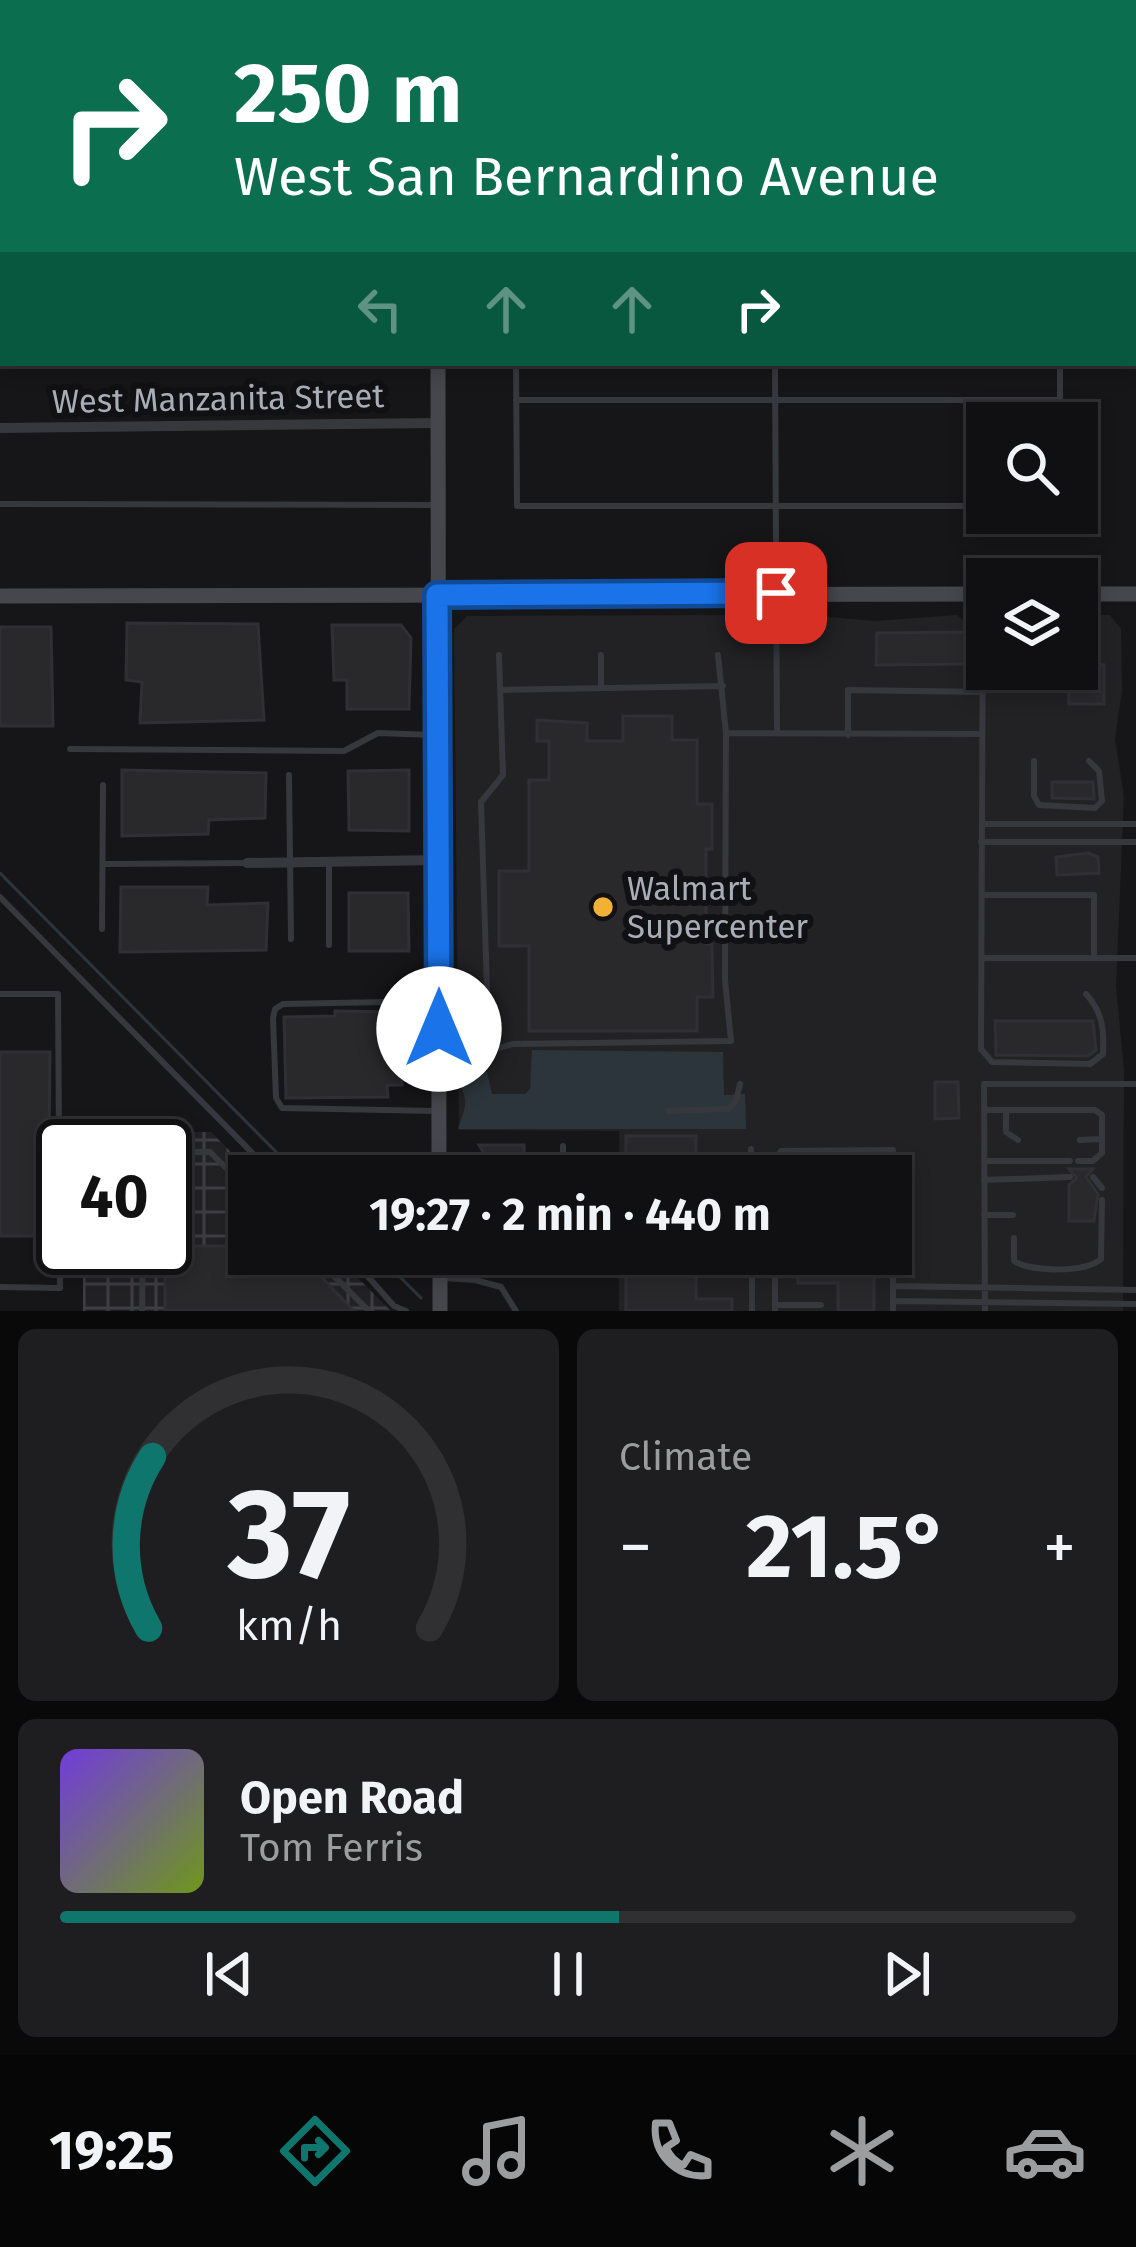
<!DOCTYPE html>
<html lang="en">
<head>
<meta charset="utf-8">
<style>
  body { margin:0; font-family:"Fira Sans",sans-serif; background:#1e1e20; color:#f1f3f6; height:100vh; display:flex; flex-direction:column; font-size:45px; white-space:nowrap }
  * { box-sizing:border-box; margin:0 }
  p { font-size:39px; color:#9c9d9f }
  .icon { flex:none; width:66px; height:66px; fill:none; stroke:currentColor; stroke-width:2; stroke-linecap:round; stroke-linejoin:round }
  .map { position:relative; height:1311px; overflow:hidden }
  .details { display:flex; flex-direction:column; gap:18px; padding:18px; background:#09090a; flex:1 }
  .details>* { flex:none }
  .top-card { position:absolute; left:0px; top:0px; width:1137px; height:366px; box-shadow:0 6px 18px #0003,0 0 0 3px #303032; background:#0b6e4f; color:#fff; overflow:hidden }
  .fabs { position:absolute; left:966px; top:402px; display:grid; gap:24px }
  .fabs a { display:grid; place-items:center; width:132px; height:132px; border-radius:0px; background:#101012; box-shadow:0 6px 18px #0003,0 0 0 3px #303032; font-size:60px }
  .speed { position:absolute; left:36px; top:1119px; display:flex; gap:24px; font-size:60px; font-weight:700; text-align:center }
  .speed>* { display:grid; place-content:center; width:156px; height:156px; border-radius:50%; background:#101012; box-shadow:0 6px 18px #0003,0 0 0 3px #303032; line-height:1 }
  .speed .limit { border:6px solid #111; border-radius:18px; background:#fff; color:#111 }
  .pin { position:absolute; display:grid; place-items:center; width:102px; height:102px; color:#fff; margin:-51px; border-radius:24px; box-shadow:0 6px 18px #0006 }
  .me { position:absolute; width:132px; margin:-66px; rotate:0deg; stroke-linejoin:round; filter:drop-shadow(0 0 9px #0008) }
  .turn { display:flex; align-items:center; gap:42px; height:252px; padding:0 36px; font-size:54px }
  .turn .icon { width:156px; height:156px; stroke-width:2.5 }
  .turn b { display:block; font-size:84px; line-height:102px }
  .lanes { display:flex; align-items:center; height:114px; padding:0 36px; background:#0003; justify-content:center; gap:60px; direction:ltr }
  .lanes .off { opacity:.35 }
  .big { font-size:90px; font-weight:700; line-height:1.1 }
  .details .widget { flex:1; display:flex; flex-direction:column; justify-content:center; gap:18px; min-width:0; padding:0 42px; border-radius:18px; background:#1e1e20 }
  .details .dial { align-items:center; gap:0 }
  .dial svg { height:312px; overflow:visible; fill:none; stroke:#303032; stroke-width:7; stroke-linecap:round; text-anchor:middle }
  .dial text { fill:#f1f3f6; stroke:none }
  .song { display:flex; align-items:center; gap:36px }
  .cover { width:144px; height:144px; border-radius:18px; background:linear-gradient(135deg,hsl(260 70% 55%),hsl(80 70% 35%)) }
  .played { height:12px; border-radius:6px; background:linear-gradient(90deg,#0f766e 55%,#303032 55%) }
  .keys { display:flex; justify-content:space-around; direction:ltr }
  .heat { display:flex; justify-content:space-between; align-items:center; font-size:66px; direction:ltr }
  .details .tiles { flex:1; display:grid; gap:18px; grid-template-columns:1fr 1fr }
  .widget:last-child { grid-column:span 2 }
  .trip { position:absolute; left:228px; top:1155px; width:684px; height:120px; border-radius:0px; background:#101012; box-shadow:0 6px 18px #0003,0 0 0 3px #303032; font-weight:700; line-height:120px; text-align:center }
  .dock { display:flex; height:192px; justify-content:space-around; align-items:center; background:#060607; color:#9c9d9f }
  .dock .icon { width:84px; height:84px }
  .dock .selected { color:#0f766e }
  .dock b { font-size:54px; color:#f1f3f6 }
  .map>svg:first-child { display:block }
</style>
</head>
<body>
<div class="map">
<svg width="1136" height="1311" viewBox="0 0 1136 1311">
  <defs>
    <pattern id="industrial-grid" width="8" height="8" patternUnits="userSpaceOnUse" patternTransform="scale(3)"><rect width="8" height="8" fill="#222225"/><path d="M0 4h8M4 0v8" fill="none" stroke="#3f3f43"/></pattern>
  </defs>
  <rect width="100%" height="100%" fill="#161618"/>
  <path fill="#222225" d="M737,615L757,632H793L801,619L817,616L875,621L957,615L967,624L987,623V669H1077V615H1110L1121,629L1122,691L1115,739L1124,797L1116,986L1124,1070L1123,1311H619V1254H891V1176H620L619,1131L459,1130L454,629L467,616Z"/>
  <path fill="url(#industrial-grid)" d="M83,1132H211L255,1176H249V1254H334L391,1311H83V1248H165V1146H83Z"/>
  <path fill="#2c353c" d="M532,1050L723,1052L724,1095L745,1094L746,1129H458C465,1107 470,1103 458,1081C465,1071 475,1071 487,1072L492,1094H525L530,1089Z"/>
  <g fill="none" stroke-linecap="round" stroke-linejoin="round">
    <path stroke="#2c353c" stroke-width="3" d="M0,873L300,1176
      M377,1254L421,1298"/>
  </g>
  <path fill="#29292c" stroke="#303034" stroke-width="3" d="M127,623L258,624L264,720L140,723L142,682L126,680Z
    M332,625H401L411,638L409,709H347V680H334Z
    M0,627H51L53,726H0Z
    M1077,630H1088V664L1104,665V704H1069V677L1077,669Z
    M968,632V664L876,665L877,633Z
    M623,716H672V740H697V804H712V849H706V944H712L713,997H697V1031H529V946H499V871H529V780H549V741H537V720L587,723V741H623Z
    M122,770L266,773L265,818L209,820L208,834L122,836Z
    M409,770V831L349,830L348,771Z
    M1052,782H1093L1094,799L1052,798Z
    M1088,853L1098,857L1099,873L1057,875L1056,857Z
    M121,887H208L207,905L268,903L266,950L120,952Z
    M349,893H408L409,951H349Z
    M335,1011L401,1012L402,1085H387L388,1097L286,1098L284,1017L335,1016Z
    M995,1021H1093L1096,1050L1088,1056L996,1055Z
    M0,1052H50L48,1236H0Z
    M935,1082H958L959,1118L935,1119Z
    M626,1136H696V1176H626Z
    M479,1145H524V1176H481L479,1165L486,1157Z
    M874,1163V1176H796V1164Z
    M1069,1169H1093L1086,1177L1098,1194L1094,1221H1069V1185L1077,1178Z
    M165,1246H249V1254H299L354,1311H165Z
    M626,1254H696V1299H732V1311H626Z
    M798,1254H874V1311H838V1283H798Z"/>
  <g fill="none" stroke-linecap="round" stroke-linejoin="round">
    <path stroke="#37383d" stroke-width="6" d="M816,0V3
      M1003,0V3
      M1134,131H1136
      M516,363L517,506H987
      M775,363L777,731
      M1060,363V423
      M516,400H1060
      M0,504L434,505
      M983,596L981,1049L992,1062L1090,1064L1103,1054C1104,1029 1103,1013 1086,994
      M601,655V688
      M718,655L726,733
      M501,690L723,686
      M848,735V690L982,692
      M70,749L344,751L378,733L434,735
      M1034,761V796L1039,805L1095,808L1102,801L1099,771L1089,761
      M289,775L291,939
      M982,824H1136
      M981,842H1136
      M329,862V945
      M104,864L247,863
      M982,895H1094V957
      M0,897L275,1176
      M102,929L103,785
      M984,958H1136
      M0,994H58L60,1288L0,1287
      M489,1052L481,802L503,775L499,655
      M443,1057L476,1056L512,1044L731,1041L725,980L726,733L982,734
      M984,1110H1095L1102,1115V1153L1093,1161H1078
      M1006,1110V1132L1018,1140
      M436,1111L282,1108L276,1098L273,1018L275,1009L283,1004L437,1001
      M668,1111L728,1109L736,1101L740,1084
      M1080,1140L1102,1139
      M563,1146V1176
      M751,1149V1176
      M165,1152H210L249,1191
      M441,1158H479
      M984,1161H1070
      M774,1176V1160L781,1151L893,1150V1311
      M1093,1177L1102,1188
      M984,1180L1070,1177
      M984,1215H1013
      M1014,1238V1261C1032,1272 1085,1273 1101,1259L1102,1200
      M312,1254L369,1311
      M348,1254L394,1306L406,1311
      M752,1254V1311
      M775,1254V1311
      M444,1278L475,1280L501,1287L516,1311
      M894,1286L1136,1290
      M893,1301L1136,1304
      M775,1305H821
      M142,1311L143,1248
      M985,1311L984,1084H1136"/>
    <path stroke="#37383d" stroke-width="10" d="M0,122H3
      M0,271H3
      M0,428L437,423
      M247,863L438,860"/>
    <path stroke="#45474d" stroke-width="15" d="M437,0V3
      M438,363L439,1176
      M1077,594H1136
      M0,596L987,594
      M440,1254V1311"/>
  </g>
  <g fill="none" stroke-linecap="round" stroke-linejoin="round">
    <defs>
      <path id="route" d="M439,1029L437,595L776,593"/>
    </defs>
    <use href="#route" stroke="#114b97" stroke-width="30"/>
    <use href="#route" stroke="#1a73e8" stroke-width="21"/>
  </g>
  <circle fill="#f2b134" stroke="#111113" stroke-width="4.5" cx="603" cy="907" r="12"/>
  <g text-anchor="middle" stroke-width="12" stroke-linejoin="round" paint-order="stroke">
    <g font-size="33" fill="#a8adb8" stroke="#111113">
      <text transform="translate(218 398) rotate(-1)" y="12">West Manzanita Street</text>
    </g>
    <g font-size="33" fill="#a8adb8" stroke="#111113" text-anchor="start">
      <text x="627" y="900">Walmart<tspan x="627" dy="38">Supercenter</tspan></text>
    </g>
  </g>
</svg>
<div class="fabs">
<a><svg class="icon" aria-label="search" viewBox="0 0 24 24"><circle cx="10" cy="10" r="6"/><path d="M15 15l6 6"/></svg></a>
<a><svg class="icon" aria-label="layers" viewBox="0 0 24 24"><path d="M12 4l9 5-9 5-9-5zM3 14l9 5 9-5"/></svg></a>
</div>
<div class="speed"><div class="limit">40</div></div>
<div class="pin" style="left:776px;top:593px;background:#d93025"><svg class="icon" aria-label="arrive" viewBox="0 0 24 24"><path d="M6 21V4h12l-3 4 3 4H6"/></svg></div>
<svg class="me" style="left:439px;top:1029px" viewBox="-20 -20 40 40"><circle r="19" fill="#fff"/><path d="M0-13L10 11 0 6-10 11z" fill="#1a73e8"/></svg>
<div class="trip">19:27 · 2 min · 440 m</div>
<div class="top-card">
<div class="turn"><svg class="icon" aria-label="right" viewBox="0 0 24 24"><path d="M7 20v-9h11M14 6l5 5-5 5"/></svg><div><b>250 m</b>West San Bernardino Avenue</div></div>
<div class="lanes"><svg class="icon off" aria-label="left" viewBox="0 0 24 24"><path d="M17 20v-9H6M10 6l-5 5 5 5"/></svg><svg class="icon off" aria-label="ahead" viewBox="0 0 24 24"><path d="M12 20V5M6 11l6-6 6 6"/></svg><svg class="icon off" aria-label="ahead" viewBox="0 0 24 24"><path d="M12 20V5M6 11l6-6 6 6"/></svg><svg class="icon" aria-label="right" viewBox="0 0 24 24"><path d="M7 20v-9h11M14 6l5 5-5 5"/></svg></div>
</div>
</div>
<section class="details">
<div class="tiles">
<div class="widget dial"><svg viewBox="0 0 100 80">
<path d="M14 69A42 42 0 1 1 86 69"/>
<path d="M14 69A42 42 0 0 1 15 25" stroke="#0f766e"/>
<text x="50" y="56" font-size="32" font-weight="700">37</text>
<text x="50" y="72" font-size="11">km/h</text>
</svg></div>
<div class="widget"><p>Climate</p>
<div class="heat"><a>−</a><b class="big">21.5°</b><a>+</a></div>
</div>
<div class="widget">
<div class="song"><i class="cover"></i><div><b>Open Road</b><p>Tom Ferris</p></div></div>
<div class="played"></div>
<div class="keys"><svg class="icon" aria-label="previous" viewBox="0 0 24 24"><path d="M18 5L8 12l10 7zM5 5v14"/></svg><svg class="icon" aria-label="pause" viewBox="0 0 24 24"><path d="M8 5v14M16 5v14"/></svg><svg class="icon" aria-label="next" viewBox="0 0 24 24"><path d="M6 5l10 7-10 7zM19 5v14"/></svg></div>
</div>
</div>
</section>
<nav class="dock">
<b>19:25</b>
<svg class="icon selected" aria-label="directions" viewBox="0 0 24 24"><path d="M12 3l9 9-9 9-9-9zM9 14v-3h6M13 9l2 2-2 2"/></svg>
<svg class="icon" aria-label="music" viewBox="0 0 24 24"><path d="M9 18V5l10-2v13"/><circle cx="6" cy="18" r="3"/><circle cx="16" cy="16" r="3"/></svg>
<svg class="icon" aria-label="phone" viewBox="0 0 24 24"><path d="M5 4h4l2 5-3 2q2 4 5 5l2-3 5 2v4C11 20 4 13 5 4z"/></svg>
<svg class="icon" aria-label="climate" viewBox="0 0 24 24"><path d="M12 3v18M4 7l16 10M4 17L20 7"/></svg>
<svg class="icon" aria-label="car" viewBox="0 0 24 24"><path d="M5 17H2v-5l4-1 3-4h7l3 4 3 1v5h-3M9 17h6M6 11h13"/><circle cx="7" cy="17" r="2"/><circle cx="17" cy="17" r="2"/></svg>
</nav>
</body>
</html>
